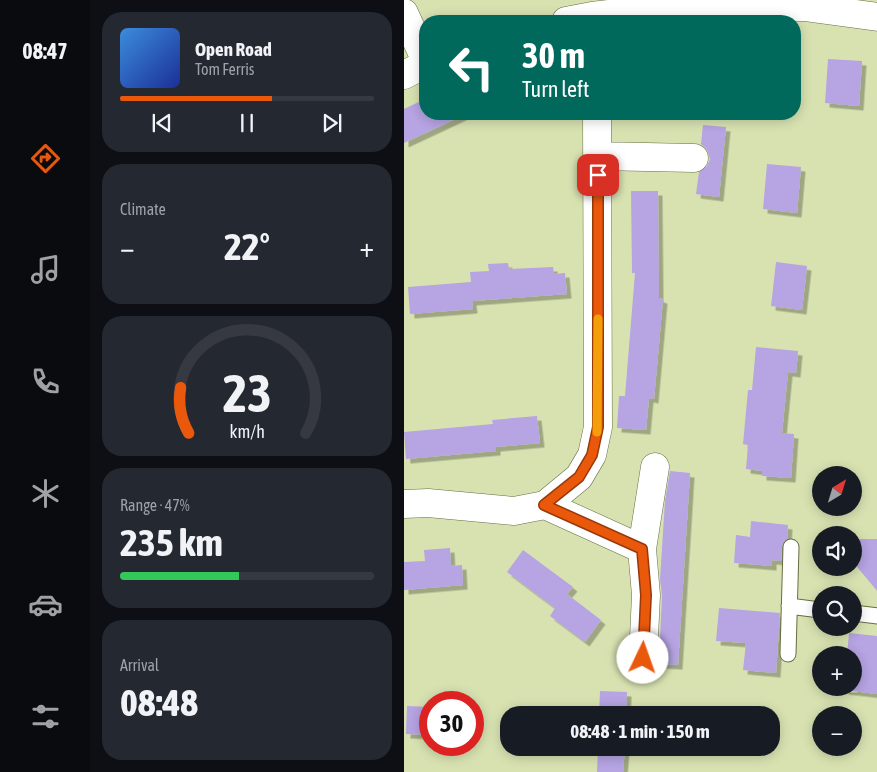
<!DOCTYPE html>
<html lang="en">
<head>
<meta charset="utf-8">
<style>
  body { margin:0; font-family:"Asap Condensed",sans-serif; background:#242831; color:#f1f3f6; height:100vh; display:flex; flex-direction:column; font-size:19px; white-space:nowrap }
  * { box-sizing:border-box; margin:0 }
  p { font-size:16px; color:#9ea1a6 }
  .icon { flex:none; width:28px; height:28px; fill:none; stroke:currentColor; stroke-width:2; stroke-linecap:round; stroke-linejoin:round }
  .map { position:relative; flex:1; overflow:hidden }
  .side { display:flex; flex-direction:column; gap:12px; padding:12px; background:#0d0f14; width:314px }
  .side>* { flex:none }
  .hud { position:absolute; left:15px; top:15px; width:382px; height:105px; border-radius:20px; box-shadow:0 2px 12px #0003; background:#00695c; color:#fff; overflow:hidden }
  .needle { width:32px; rotate:38deg }
  .controls { position:absolute; left:408px; top:466px; display:grid; gap:10px }
  .controls a { display:grid; place-items:center; width:50px; height:50px; border-radius:50%; background:#171b24; box-shadow:0 2px 12px #0003; font-size:25px }
  .speed { position:absolute; left:15px; top:691px; display:flex; gap:10px; font-size:25px; font-weight:700; text-align:center }
  .speed>* { display:grid; place-content:center; width:65px; height:65px; border-radius:50%; background:#171b24; box-shadow:0 2px 12px #0003; line-height:1 }
  .speed .limit { border:8px solid #d22; background:#fff; color:#111 }
  .pin { position:absolute; display:grid; place-items:center; width:42px; height:42px; color:#fff; margin:-21px; border-radius:10px; box-shadow:0 2px 8px #0006 }
  .me { position:absolute; width:55px; margin:-28px; rotate:3deg; stroke-linejoin:round; filter:drop-shadow(0 0 4px #0008) }
  .turn { display:flex; align-items:center; gap:18px; height:105px; padding:0 20px; font-size:22px }
  .turn .icon { width:65px; height:65px; stroke-width:2.5 }
  .turn b { display:block; font-size:35px; line-height:42px }
  .big { font-size:38px; font-weight:700; line-height:1.1 }
  .side .card { flex:1; display:flex; flex-direction:column; justify-content:center; gap:8px; min-width:0; padding:0 18px; border-radius:20px; background:#242831 }
  .side .dial { align-items:center; gap:0 }
  .dial svg { height:130px; overflow:visible; fill:none; stroke:#363941; stroke-width:7; stroke-linecap:round; text-anchor:middle }
  .dial text { fill:#f1f3f6; stroke:none }
  .song { display:flex; align-items:center; gap:15px }
  .cover { width:60px; height:60px; border-radius:8px; background:linear-gradient(135deg,hsl(210 70% 55%),hsl(230 70% 35%)) }
  .played { height:5px; border-radius:2px; background:linear-gradient(90deg,#ea580c 60%,#363941 60%) }
  .keys { display:flex; justify-content:space-around; direction:ltr }
  .heat { display:flex; justify-content:space-between; align-items:center; font-size:28px; direction:ltr }
  .charge { height:8px; border-radius:4px; background:linear-gradient(90deg,#34c759 47%,#363941 0) }
  .trip { position:absolute; left:96px; top:706px; width:280px; height:50px; border-radius:20px; background:#171b24; box-shadow:0 2px 12px #0003; font-weight:700; line-height:50px; text-align:center }
  main { display:flex; flex:1; min-height:0 }
  .tab-bar { display:flex; flex-direction:column; width:90px; justify-content:space-around; align-items:center; background:#090b0e; color:#9ea1a6 }
  .tab-bar .icon { width:35px; height:35px }
  .tab-bar .current { color:#ea580c }
  .tab-bar b { font-size:22px; color:#f1f3f6 }
  .map>svg:first-child { display:block }
</style>
</head>
<body>
<main>
<nav class="tab-bar">
<b>08:47</b>
<svg class="icon current" aria-label="directions" viewBox="0 0 24 24"><path d="M12 3l9 9-9 9-9-9zM9 14v-3h6M13 9l2 2-2 2"/></svg>
<svg class="icon" aria-label="music" viewBox="0 0 24 24"><path d="M9 18V5l10-2v13"/><circle cx="6" cy="18" r="3"/><circle cx="16" cy="16" r="3"/></svg>
<svg class="icon" aria-label="phone" viewBox="0 0 24 24"><path d="M5 4h4l2 5-3 2q2 4 5 5l2-3 5 2v4C11 20 4 13 5 4z"/></svg>
<svg class="icon" aria-label="climate" viewBox="0 0 24 24"><path d="M12 3v18M4 7l16 10M4 17L20 7"/></svg>
<svg class="icon" aria-label="car" viewBox="0 0 24 24"><path d="M5 17H2v-5l4-1 3-4h7l3 4 3 1v5h-3M9 17h6M6 11h13"/><circle cx="7" cy="17" r="2"/><circle cx="17" cy="17" r="2"/></svg>
<svg class="icon" aria-label="filters" viewBox="0 0 24 24"><path d="M4 7h16M4 17h16"/><circle cx="9" cy="7" r="2"/><circle cx="15" cy="17" r="2"/></svg>
</nav>
<section class="side">
<div class="card">
<div class="song"><i class="cover"></i><div><b>Open Road</b><p>Tom Ferris</p></div></div>
<div class="played"></div>
<div class="keys"><svg class="icon" aria-label="previous" viewBox="0 0 24 24"><path d="M18 5L8 12l10 7zM5 5v14"/></svg><svg class="icon" aria-label="pause" viewBox="0 0 24 24"><path d="M8 5v14M16 5v14"/></svg><svg class="icon" aria-label="next" viewBox="0 0 24 24"><path d="M6 5l10 7-10 7zM19 5v14"/></svg></div>
</div>
<div class="card"><p>Climate</p>
<div class="heat"><a>−</a><b class="big">22°</b><a>+</a></div>
</div>
<div class="card dial"><svg viewBox="0 0 100 80">
<path d="M14 69A42 42 0 1 1 86 69"/>
<path d="M14 69A42 42 0 0 1 9 41" stroke="#ea580c"/>
<text x="50" y="56" font-size="32" font-weight="700">23</text>
<text x="50" y="72" font-size="11">km/h</text>
</svg></div>
<div class="card"><p>Range · 47%</p><b class="big">235 km</b><div class="charge"></div></div>
<div class="card"><p>Arrival</p><b class="big">08:48</b></div>
</section>
<div class="map">
<svg width="474" height="772" viewBox="0 0 474 772">
  <defs>
    <filter id="shadow"><feDropShadow dx="4.5" dy="4.5" stdDeviation="0" flood-color="#0004"/></filter>
  </defs>
  <rect width="100%" height="100%" fill="#d8e2b1"/>
  <path fill="#b6a4e3" filter="url(#shadow)" d="M424,59L458,61L455,106L421,103Z
    M21,99V114H62L0,143V109Z
    M299,125L322,127L315,197L292,194L295,172L303,166L306,159L303,150L297,144Z
    M363,164L397,167L393,213L359,209Z
    M227,191H254L255,298L259,299L250,399L245,398L242,430L213,428L215,396H221L231,273H228Z
    M372,262L403,266L398,310L367,306Z
    M104,263L105,269L149,267L150,274L161,273L163,294L68,301L69,309L6,314L4,287L67,282L66,272L85,271L84,264Z
    M352,347L394,351L392,373L384,372L378,433L390,434L387,478L358,476V471L342,469L344,445L339,444L344,390H348Z
    M133,416L136,443L92,447V451L2,459L0,432L89,424L88,420Z
    M266,471L286,473L274,665L253,664L255,659L258,596L256,579L261,501Z
    M347,521L384,525L383,539L378,546L377,561L368,560V566L330,563L332,535L346,537Z
    M449,539H474V592L449,562Z
    M46,548L47,566L58,565L59,585L0,590V562L21,561L20,550Z
    M119,550L169,587L163,594L197,620L181,642L146,616L151,608L103,572Z
    M315,608L376,613L372,673L339,670L342,643L312,641Z
    M445,633L474,636V694L440,690V688H449V655H443Z
    M196,691L223,692L222,715H195Z
    M3,706L26,707V735L2,734Z
    M194,748H221L219,772H193Z"/>
  <g fill="none" stroke-linecap="round" stroke-linejoin="round">
    <defs>
      <path id="service" d="M385,606L416,610
        M449,613L474,616
        M384,654L387,547"/>
      <path id="minor" d="M0,13L21,59
        M162,21L188,16L270,6L400,7L474,17
        M0,75L21,64
        M194,156L290,158
        M0,504L24,503L110,511L141,505L175,477L188,455L194,427L193,114
        M141,505L238,549
        M239,658L242,595L238,549L251,467"/>
    </defs>
    <use href="#service" stroke="#666e42" stroke-width="17"/>
    <use href="#minor" stroke="#666e42" stroke-width="29"/>
    <use href="#service" stroke="#fff" stroke-width="15"/>
    <use href="#minor" stroke="#fff" stroke-width="28"/>
  </g>
  <g fill="none" stroke-linecap="round" stroke-linejoin="round">
    <defs>
      <path id="route" d="M194,175V427L188,455L175,477L140,505L238,549L242,595L239,658"/>
    </defs>
    <use href="#route" stroke="#983908" stroke-width="12"/>
    <use href="#route" stroke="#ea580c" stroke-width="9"/>
    <path stroke="#f59e0b" stroke-width="9" d="M193,432L194,319"/>
  </g>
</svg>
<div class="controls">
<a><svg class="needle" viewBox="-14 -14 28 28"><path d="M0-13l5 13h-10z" fill="#e53935"/><path d="M0 13l5-13h-10z" fill="#9ea1a6"/></svg></a>
<a><svg class="icon" aria-label="sound" viewBox="0 0 24 24"><path d="M4 9h4l5-4v14l-5-4H4zM17 9q2 3 0 6"/></svg></a>
<a><svg class="icon" aria-label="search" viewBox="0 0 24 24"><circle cx="10" cy="10" r="6"/><path d="M15 15l6 6"/></svg></a>
<a>+</a>
<a>−</a>
</div>
<div class="speed"><div class="limit">30</div></div>
<div class="pin" style="left:194px;top:175px;background:#d93025"><svg class="icon" aria-label="arrive" viewBox="0 0 24 24"><path d="M6 21V4h12l-3 4 3 4H6"/></svg></div>
<svg class="me" style="left:239px;top:658px" viewBox="-20 -20 40 40"><circle r="19" fill="#fff"/><path d="M0-13L10 11 0 6-10 11z" fill="#ea580c"/></svg>
<div class="trip">08:48 · 1 min · 150 m</div>
<div class="hud">
<div class="turn"><svg class="icon" aria-label="left" viewBox="0 0 24 24"><path d="M17 20v-9H6M10 6l-5 5 5 5"/></svg><div><b>30 m</b>Turn left</div></div>
</div>
</div>
</main>
</body>
</html>
